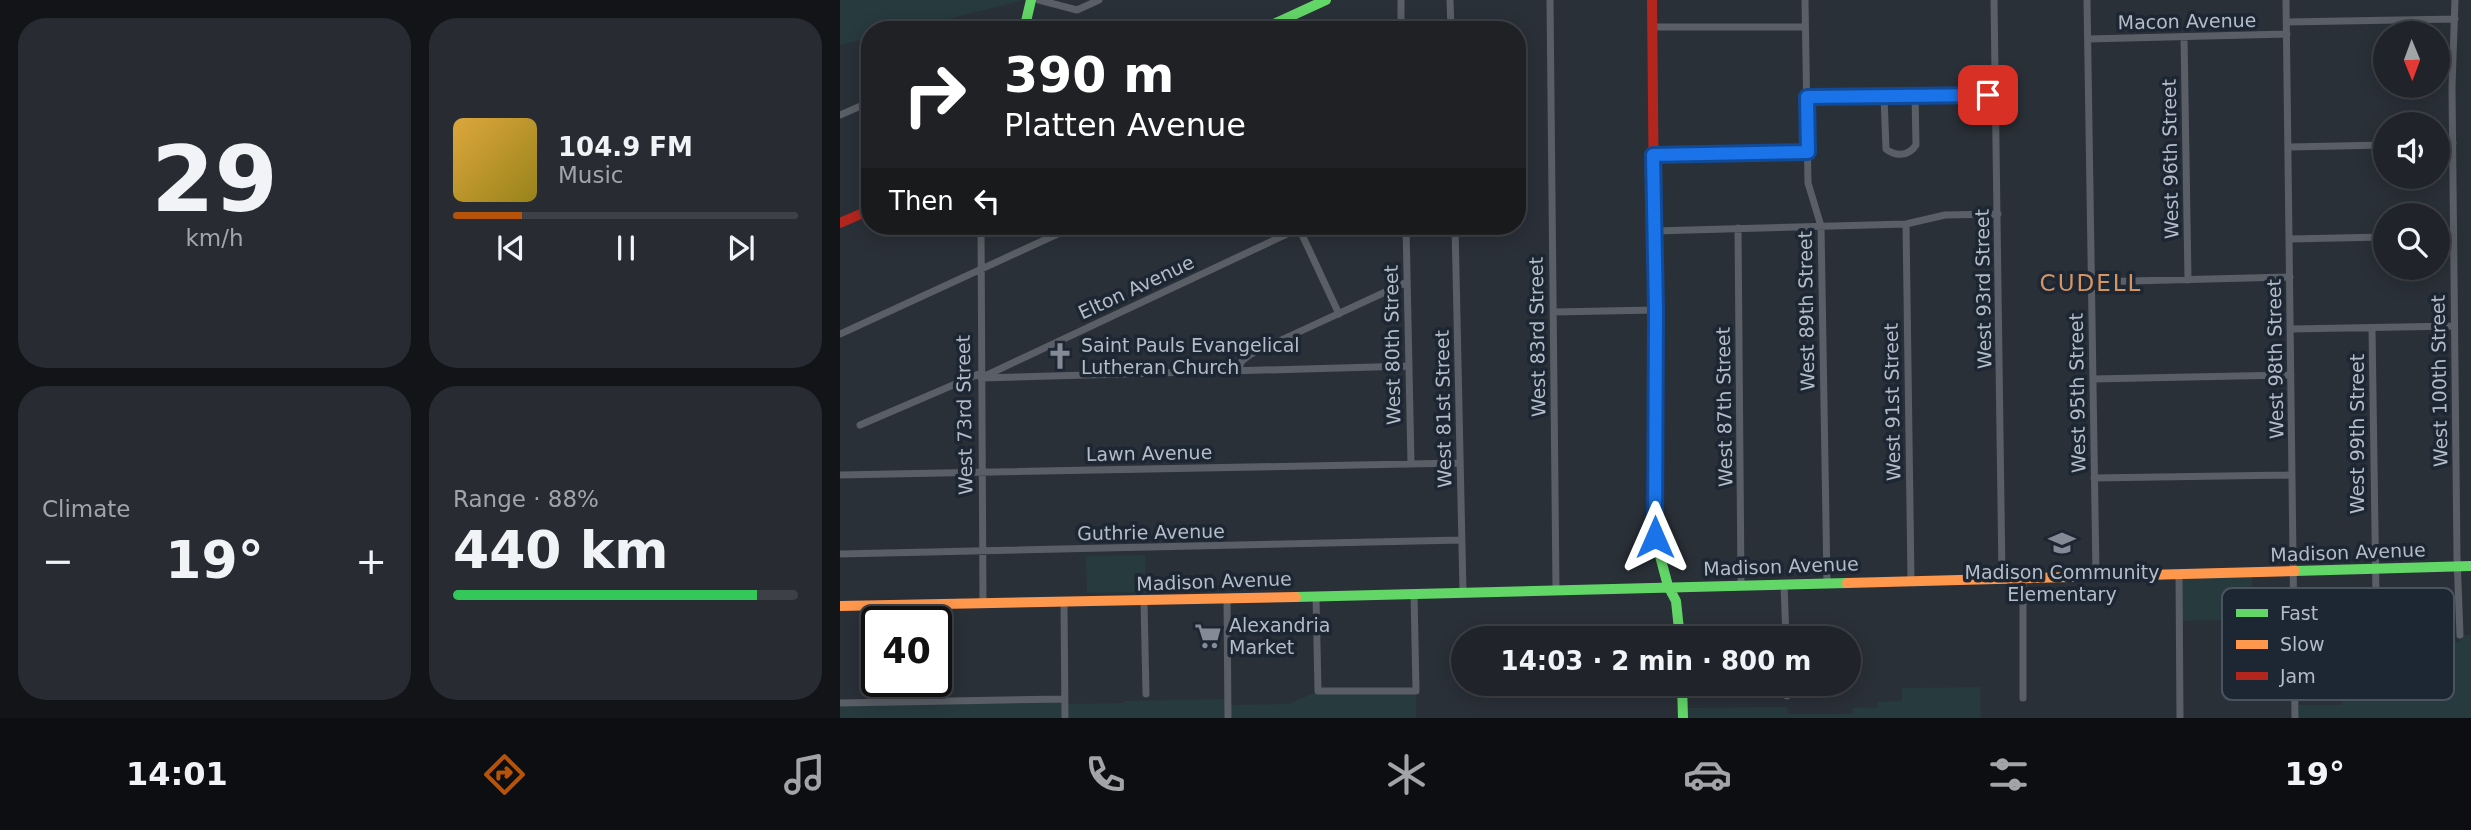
<!DOCTYPE html>
<html lang="en">
<head>
<meta charset="utf-8">
<style>
  body { margin:0; font-family:"DejaVu Sans",sans-serif; background:#282c32; color:#f1f3f6; height:100vh; display:flex; flex-direction:column; font-size:26px; white-space:nowrap }
  * { box-sizing:border-box; margin:0 }
  p { font-size:23px; color:#a2a4a8 }
  .icon { flex:none; width:38px; height:38px; fill:none; stroke:currentColor; stroke-width:2; stroke-linecap:round; stroke-linejoin:round }
  .map { position:relative; flex:1; overflow:hidden }
  .drawer { display:flex; flex-direction:column; gap:18px; padding:18px; background:#121417; width:840px }
  .drawer>* { flex:none }
  .hud { position:absolute; left:21px; top:21px; width:665px; height:214px; border-radius:28px; box-shadow:0 4px 18px #0003,0 0 0 2px #3d4147; background:#202124; color:#fff; overflow:hidden }
  .needle { width:46px; rotate:179deg }
  .tools { position:absolute; left:1533px; top:21px; display:grid; gap:14px }
  .tools a { display:grid; place-items:center; width:77px; height:77px; border-radius:50%; background:#20242a; box-shadow:0 4px 18px #0003,0 0 0 2px #3d4147; font-size:35px }
  .speed { position:absolute; left:21px; top:606px; display:flex; gap:14px; font-size:35px; font-weight:700; text-align:center }
  .speed>* { display:grid; place-content:center; width:91px; height:91px; border-radius:50%; background:#20242a; box-shadow:0 4px 18px #0003,0 0 0 2px #3d4147; line-height:1 }
  .speed .limit { border:4px solid #111; border-radius:10px; background:#fff; color:#111 }
  .pin { position:absolute; display:grid; place-items:center; width:60px; height:60px; color:#fff; margin:-30px; border-radius:14px; box-shadow:0 4px 10px #0006 }
  .me { position:absolute; width:77px; margin:-38px; rotate:0deg; stroke-linejoin:round; filter:drop-shadow(0 0 5px #0008) }
  .turn { display:flex; align-items:center; gap:24px; height:147px; padding:0 28px; font-size:32px }
  .turn .icon { width:91px; height:91px; stroke-width:2.5 }
  .turn b { display:block; font-size:49px; line-height:60px }
  .then { display:flex; align-items:center; height:66px; padding:0 28px; background:#0003; gap:14px; font-size:26px }
  .big { font-size:52px; font-weight:800; line-height:1.1 }
  .drawer .tile { flex:1; display:flex; flex-direction:column; justify-content:center; gap:10px; min-width:0; padding:0 24px; border-radius:28px; background:#282c32 }
  .drawer .dial { align-items:center; gap:0 }
  .dial b { font-size:91px; line-height:1 }
  .song { display:flex; align-items:center; gap:21px }
  .cover { width:84px; height:84px; border-radius:10px; background:linear-gradient(135deg,hsl(40 70% 55%),hsl(50 70% 35%)) }
  .played { height:7px; border-radius:4px; background:linear-gradient(90deg,#b45309 20%,#3d4147 20%) }
  .keys { display:flex; justify-content:space-around; direction:ltr }
  .heat { display:flex; justify-content:space-between; align-items:center; font-size:38px; direction:ltr }
  .charge { height:10px; border-radius:5px; background:linear-gradient(90deg,#34c759 88%,#3d4147 0) }
  .drawer .tiles { flex:1; display:grid; gap:18px; grid-template-columns:repeat(2,1fr) }
  .trip { position:absolute; left:611px; top:626px; width:410px; height:70px; border-radius:35px; background:#20242a; box-shadow:0 4px 18px #0003,0 0 0 2px #3d4147; font-weight:800; line-height:70px; text-align:center }
  .tab-bar { display:flex; height:112px; justify-content:space-around; align-items:center; background:#0d0e11; color:#a2a4a8 }
  .tab-bar .icon { width:49px; height:49px }
  .tab-bar .selected { color:#b45309 }
  .tab-bar b { font-size:32px; color:#f1f3f6 }
  main { display:flex; flex:1; min-height:0 }
  .map>svg:first-child { display:block }
</style>
</head>
<body>
<main>
<section class="drawer">
<div class="tiles">
<div class="tile dial"><b>29</b><p>km/h</p></div>
<div class="tile">
<div class="song"><i class="cover"></i><div><b>104.9 FM</b><p>Music</p></div></div>
<div class="played"></div>
<div class="keys"><svg class="icon" aria-label="previous" viewBox="0 0 24 24"><path d="M18 5L8 12l10 7zM5 5v14"/></svg><svg class="icon" aria-label="pause" viewBox="0 0 24 24"><path d="M8 5v14M16 5v14"/></svg><svg class="icon" aria-label="next" viewBox="0 0 24 24"><path d="M6 5l10 7-10 7zM19 5v14"/></svg></div>
</div>
<div class="tile"><p>Climate</p>
<div class="heat"><a>−</a><b class="big">19°</b><a>+</a></div>
</div>
<div class="tile"><p>Range · 88%</p><b class="big">440 km</b><div class="charge"></div></div>
</div>
</section>
<div class="map">
<svg width="1631" height="718" viewBox="0 0 1631 718">
  <rect width="100%" height="100%" fill="#2a3038"/>
  <path fill="#273a3e" d="M0,0H184L64,30H30V38L0,45Z
    M305,555L306,592L247,593L246,556Z
    M1412,572L1413,619L1339,621V574Z
    M1620,635H1631V718H1455V705H1501L1505,680L1531,678L1537,673L1536,644L1620,642Z
    M1140,687L1141,718H843V708L947,707L948,714H1012L1013,708H1038V702L1062,701V688Z
    M478,691H576V718H0V703L224,699L225,704L284,703L285,701L387,699L388,705L449,704Z"/>
  <g fill="none" stroke-linecap="round" stroke-linejoin="round">
    <path stroke="#5a5e66" stroke-width="7" d="M199,0L237,10L259,0
      M561,0V30
      M610,0L611,30
      M710,0L716,589
      M965,0L968,183L981,226L987,582
      M1154,0L1162,577
      M1247,0L1256,575
      M1446,0L1455,718
      M1615,0L1612,87L1617,558L1620,635
      M1447,22L1615,19
      M812,27H965
      M1344,37L1348,280
      M1248,39L1447,34
      M1044,96L1046,149C1056,157 1069,156 1076,145L1075,95
      M967,97L1155,95
      M0,115L30,102
      M1598,144L1613,143
      M1449,147L1545,145
      M813,155L968,152
      M1066,224L1071,580
      M141,226L143,603
      M458,226L499,314
      M566,226L571,463
      M615,226L623,592
      M898,228L901,584
      M814,231L1066,224L1105,215L1158,214
      M1598,235H1613
      M1449,239L1545,237
      M1251,282L1450,277
      M713,312L816,310
      M1532,328L1537,665
      M1452,329L1614,326
      M0,334L235,226
      M398,369L402,361L411,354L567,282
      M145,376L464,226
      M141,378L569,366
      M1253,379L1451,375
      M20,425L141,373
      M0,475L619,463
      M1254,478L1452,475
      M0,554L622,540
      M1339,574L1340,718
      M1183,577V698
      M944,584L946,639
      M476,596L478,691H576L574,593
      M387,599L388,718
      M304,601L306,694
      M224,602L225,718
      M947,684V696
      M0,703L224,699"/>
    <path stroke="#63d668" stroke-width="10" d="M184,30L191,0
      M421,30L486,0
      M816,416L815,537L828,586L836,601L840,639
      M1455,571L1631,566
      M456,597L1007,583
      M842,684L843,718"/>
    <path stroke="#ff974d" stroke-width="10" d="M1007,583L1455,571
      M0,606L456,597"/>
    <path stroke="#b3261e" stroke-width="10" d="M812,0L816,416
      M0,223L30,210"/>
  </g>
  <g fill="none" stroke-linecap="round" stroke-linejoin="round">
    <defs>
      <path id="route" d="M815,537L816,310L813,155L968,152L967,97L1148,95"/>
    </defs>
    <use href="#route" stroke="#114b97" stroke-width="18"/>
    <use href="#route" stroke="#1a73e8" stroke-width="12"/>
  </g>
  <defs>
    <symbol id="church-bare" viewBox="-9 -9 18 18"><path d="M-1.2-6h2.4v3.5h3.3v2.4h-3.3V6h-2.4V-.1h-3.3v-2.4h3.3Z" fill="#848b96" stroke="#1d2633" stroke-width="2.5" paint-order="stroke"/></symbol>
    <symbol id="school-bare" viewBox="-9 -9 18 18"><path d="M0-5L7-2L0 1L-7-2ZM-4 1L0 2.5L4 1V4Q0 6-4 4Z" fill="#848b96" stroke="#1d2633" stroke-width="2.5" paint-order="stroke"/></symbol>
    <symbol id="supermarket-bare" viewBox="-9 -9 18 18"><path d="M-6-5.5h2.5l.6 2H6L4.5 2H-2.5L-4.4-4H-6ZM-1.5 3.2a1.3 1.3 0 1 0 .1 0ZM3 3.2a1.3 1.3 0 1 0 .1 0Z" fill="#848b96" stroke="#1d2633" stroke-width="2.5" paint-order="stroke"/></symbol>
  </defs>
  <g fill-rule="evenodd">
    <use href="#church-bare" x="201" y="337" width="38" height="38"/>
    <use href="#school-bare" x="1203" y="524" width="38" height="38"/>
    <use href="#supermarket-bare" x="349" y="617" width="38" height="38"/>
  </g>
  <g text-anchor="middle" stroke-width="7" stroke-linejoin="round" paint-order="stroke">
    <g font-size="19" fill="#b4bcc9" stroke="#1d2633">
      <text transform="translate(1347 21) rotate(-1)" y="7">Macon Avenue</text>
      <text transform="translate(1330 159) rotate(-91)" y="7">West 96th Street</text>
      <text transform="translate(296 287) rotate(-25)" y="7">Elton Avenue</text>
      <text transform="translate(1143 289) rotate(-91)" y="7">West 93rd Street</text>
      <text transform="translate(966 311) rotate(-91)" y="7">West 89th Street</text>
      <text transform="translate(697 337) rotate(-91)" y="7">West 83rd Street</text>
      <text transform="translate(552 345) rotate(-91)" y="7">West 80th Street</text>
      <text transform="translate(1435 359) rotate(-91)" y="7">West 98th Street</text>
      <text transform="translate(1599 381) rotate(-91)" y="7">West 100th Street</text>
      <text transform="translate(1237 393) rotate(-91)" y="7">West 95th Street</text>
      <text transform="translate(1052 402) rotate(-91)" y="7">West 91st Street</text>
      <text transform="translate(884 407) rotate(-91)" y="7">West 87th Street</text>
      <text transform="translate(603 409) rotate(-91)" y="7">West 81st Street</text>
      <text transform="translate(124 415) rotate(-91)" y="7">West 73rd Street</text>
      <text transform="translate(1517 434) rotate(-90)" y="7">West 99th Street</text>
      <text transform="translate(309 453) rotate(-1)" y="7">Lawn Avenue</text>
      <text transform="translate(311 532) rotate(-1)" y="7">Guthrie Avenue</text>
      <text transform="translate(1508 552) rotate(-2)" y="7">Madison Avenue</text>
      <text transform="translate(941 566) rotate(-2)" y="7">Madison Avenue</text>
      <text transform="translate(374 581) rotate(-2)" y="7">Madison Avenue</text>
    </g>
    <g font-size="19" fill="#b4bcc9" stroke="#1d2633" text-anchor="start">
      <text x="241" y="352">Saint Pauls Evangelical<tspan x="241" dy="22">Lutheran Church</tspan></text>
      <text x="1222" y="579" text-anchor="middle">Madison Community<tspan x="1222" dy="22">Elementary</tspan></text>
      <text x="389" y="632">Alexandria<tspan x="389" dy="22">Market</tspan></text>
    </g>
    <g font-size="23" letter-spacing="2" fill="#d59563" stroke="#1d2633">
      <text x="1251" y="291">CUDELL</text>
    </g>
  </g>
  <rect x="1382" y="588" width="232" height="112" rx="10" fill="#1d2633" stroke="#4a5360" stroke-width="2"/>
  <rect x="1396" y="609" width="32" height="8" fill="#63d668"/>
  <rect x="1396" y="640" width="32" height="9" fill="#ff974d"/>
  <rect x="1396" y="672" width="32" height="8" fill="#b3261e"/>
  <g font-size="19" fill="#b4bcc9">
    <text x="1440" y="620">Fast</text>
    <text x="1440" y="651">Slow</text>
    <text x="1440" y="683">Jam</text>
  </g>
</svg>
<div class="tools">
<a><svg class="needle" viewBox="-14 -14 28 28"><path d="M0-13l5 13h-10z" fill="#e53935"/><path d="M0 13l5-13h-10z" fill="#a2a4a8"/></svg></a>
<a><svg class="icon" aria-label="sound" viewBox="0 0 24 24"><path d="M4 9h4l5-4v14l-5-4H4zM17 9q2 3 0 6"/></svg></a>
<a><svg class="icon" aria-label="search" viewBox="0 0 24 24"><circle cx="10" cy="10" r="6"/><path d="M15 15l6 6"/></svg></a>
</div>
<div class="speed"><div class="limit">40</div></div>
<div class="pin" style="left:1148px;top:95px;background:#d93025"><svg class="icon" aria-label="arrive" viewBox="0 0 24 24"><path d="M6 21V4h12l-3 4 3 4H6"/></svg></div>
<svg class="me" style="left:815px;top:537px" viewBox="-20 -20 40 40"><path d="M0-17L14 15 0 8-14 15z" fill="#1a73e8" stroke="#fff" stroke-width="4"/></svg>
<div class="trip">14:03 · 2 min · 800 m</div>
<div class="hud">
<div class="turn"><svg class="icon" aria-label="right" viewBox="0 0 24 24"><path d="M7 20v-9h11M14 6l5 5-5 5"/></svg><div><b>390 m</b>Platten Avenue</div></div>
<div class="then">Then<svg class="icon" aria-label="left" viewBox="0 0 24 24"><path d="M17 20v-9H6M10 6l-5 5 5 5"/></svg></div>
</div>
</div>
</main>
<nav class="tab-bar">
<b>14:01</b>
<svg class="icon selected" aria-label="directions" viewBox="0 0 24 24"><path d="M12 3l9 9-9 9-9-9zM9 14v-3h6M13 9l2 2-2 2"/></svg>
<svg class="icon" aria-label="music" viewBox="0 0 24 24"><path d="M9 18V5l10-2v13"/><circle cx="6" cy="18" r="3"/><circle cx="16" cy="16" r="3"/></svg>
<svg class="icon" aria-label="phone" viewBox="0 0 24 24"><path d="M5 4h4l2 5-3 2q2 4 5 5l2-3 5 2v4C11 20 4 13 5 4z"/></svg>
<svg class="icon" aria-label="climate" viewBox="0 0 24 24"><path d="M12 3v18M4 7l16 10M4 17L20 7"/></svg>
<svg class="icon" aria-label="car" viewBox="0 0 24 24"><path d="M5 17H2v-5l4-1 3-4h7l3 4 3 1v5h-3M9 17h6M6 11h13"/><circle cx="7" cy="17" r="2"/><circle cx="17" cy="17" r="2"/></svg>
<svg class="icon" aria-label="filters" viewBox="0 0 24 24"><path d="M4 7h16M4 17h16"/><circle cx="9" cy="7" r="2"/><circle cx="15" cy="17" r="2"/></svg>
<b>19°</b>
</nav>
</body>
</html>
